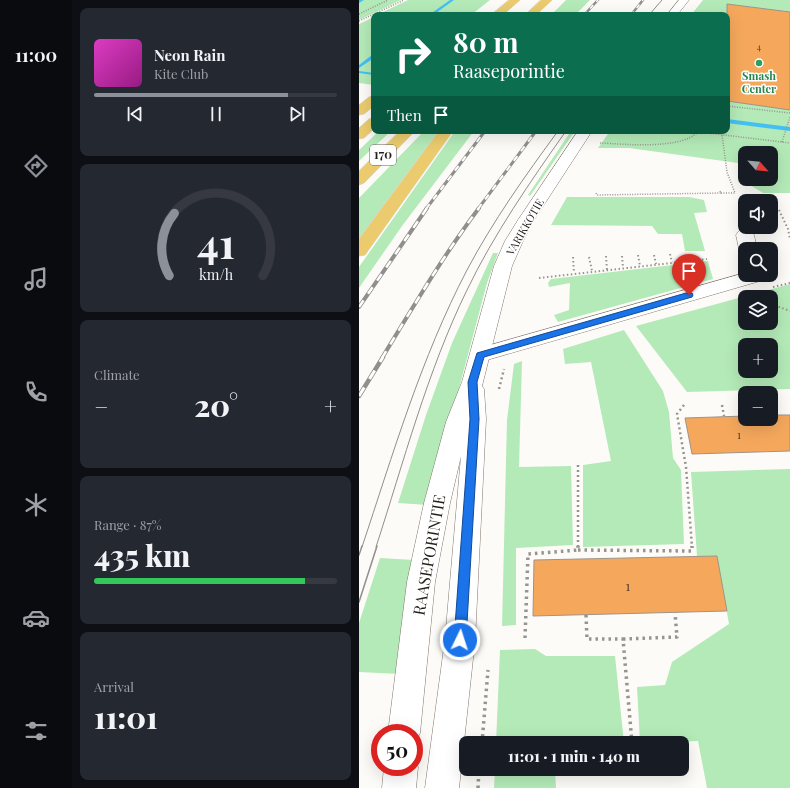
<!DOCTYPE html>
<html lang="en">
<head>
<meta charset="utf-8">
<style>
  body { margin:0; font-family:"Playfair Display",serif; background:#242831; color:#f1f3f6; height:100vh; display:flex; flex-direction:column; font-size:15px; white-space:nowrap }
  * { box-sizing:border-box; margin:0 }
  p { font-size:13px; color:#9ea1a6 }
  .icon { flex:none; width:22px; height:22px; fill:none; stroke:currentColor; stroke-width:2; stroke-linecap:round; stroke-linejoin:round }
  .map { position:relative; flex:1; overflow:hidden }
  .drawer { display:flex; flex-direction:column; gap:8px; padding:8px; background:#0d0f14; width:287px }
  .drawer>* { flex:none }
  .hud { position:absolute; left:12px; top:12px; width:359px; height:122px; border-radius:8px; box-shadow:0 4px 16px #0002; background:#0b6e4f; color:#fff; overflow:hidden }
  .needle { width:26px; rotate:117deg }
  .controls { position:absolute; left:379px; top:146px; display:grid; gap:8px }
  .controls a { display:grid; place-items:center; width:40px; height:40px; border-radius:8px; background:#171b24; box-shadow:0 4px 16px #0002; font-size:20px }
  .speed { position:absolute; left:12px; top:724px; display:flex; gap:8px; font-size:20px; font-weight:700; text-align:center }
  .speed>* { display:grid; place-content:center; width:52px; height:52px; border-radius:50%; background:#171b24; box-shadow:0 4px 16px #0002; line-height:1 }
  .speed .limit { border:6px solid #d22; background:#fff; color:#111 }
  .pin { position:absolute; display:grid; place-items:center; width:34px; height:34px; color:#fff; margin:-41px -17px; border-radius:50% 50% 50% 0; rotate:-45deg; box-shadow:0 0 4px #0007 }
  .pin .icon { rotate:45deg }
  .me { position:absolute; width:44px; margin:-22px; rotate:4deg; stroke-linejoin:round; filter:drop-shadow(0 0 3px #0008) }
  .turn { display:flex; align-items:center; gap:14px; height:84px; padding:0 16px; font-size:18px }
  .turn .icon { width:52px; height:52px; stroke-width:2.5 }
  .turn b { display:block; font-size:28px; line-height:34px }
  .then { display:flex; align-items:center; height:38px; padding:0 16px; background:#0003; gap:8px; font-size:15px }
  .big { font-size:30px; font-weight:800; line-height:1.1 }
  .drawer .widget { flex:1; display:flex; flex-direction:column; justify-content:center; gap:6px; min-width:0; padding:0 14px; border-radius:8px; background:#242831 }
  .drawer .dial { align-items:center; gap:0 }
  .dial svg { height:104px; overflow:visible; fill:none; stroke:#363941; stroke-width:7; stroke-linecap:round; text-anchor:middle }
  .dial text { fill:#f1f3f6; stroke:none }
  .song { display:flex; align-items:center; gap:12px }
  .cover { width:48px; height:48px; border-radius:6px; background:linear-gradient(135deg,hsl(310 70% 55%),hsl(310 70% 35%)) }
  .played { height:4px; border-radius:2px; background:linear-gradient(90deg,#8c9099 80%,#363941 80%) }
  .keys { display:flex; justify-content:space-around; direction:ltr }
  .heat { display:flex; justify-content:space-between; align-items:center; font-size:22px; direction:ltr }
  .charge { height:6px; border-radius:3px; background:linear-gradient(90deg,#34c759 87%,#363941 0) }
  .trip { position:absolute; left:100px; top:736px; width:230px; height:40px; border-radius:8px; background:#171b24; box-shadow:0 4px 16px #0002; font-weight:800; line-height:40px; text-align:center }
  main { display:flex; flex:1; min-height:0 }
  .tab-bar { display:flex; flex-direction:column; width:72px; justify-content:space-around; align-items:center; background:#090b0e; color:#9ea1a6 }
  .tab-bar .icon { width:28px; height:28px }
  .tab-bar .on { color:#8c9099 }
  .tab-bar b { font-size:18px; color:#f1f3f6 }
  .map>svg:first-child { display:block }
</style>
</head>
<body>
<main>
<nav class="tab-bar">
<b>11:00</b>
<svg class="icon on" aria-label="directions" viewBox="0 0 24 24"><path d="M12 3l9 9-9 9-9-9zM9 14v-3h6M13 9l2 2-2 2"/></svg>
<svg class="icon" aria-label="music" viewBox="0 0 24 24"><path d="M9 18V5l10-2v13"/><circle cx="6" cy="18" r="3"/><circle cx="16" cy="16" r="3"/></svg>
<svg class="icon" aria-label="phone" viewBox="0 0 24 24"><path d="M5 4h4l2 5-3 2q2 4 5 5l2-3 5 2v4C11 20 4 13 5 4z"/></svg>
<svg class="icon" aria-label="climate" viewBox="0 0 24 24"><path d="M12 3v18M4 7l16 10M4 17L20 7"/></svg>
<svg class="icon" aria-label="car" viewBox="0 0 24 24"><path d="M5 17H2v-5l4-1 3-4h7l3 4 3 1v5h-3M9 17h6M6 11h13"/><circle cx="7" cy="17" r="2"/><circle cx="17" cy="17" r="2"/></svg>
<svg class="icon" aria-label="filters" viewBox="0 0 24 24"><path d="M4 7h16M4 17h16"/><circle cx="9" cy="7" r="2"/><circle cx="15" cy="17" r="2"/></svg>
</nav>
<section class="drawer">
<div class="widget">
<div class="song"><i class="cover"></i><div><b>Neon Rain</b><p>Kite Club</p></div></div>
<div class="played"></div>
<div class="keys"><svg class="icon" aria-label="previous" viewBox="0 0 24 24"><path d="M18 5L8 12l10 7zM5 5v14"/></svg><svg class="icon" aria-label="pause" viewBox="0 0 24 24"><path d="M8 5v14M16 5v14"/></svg><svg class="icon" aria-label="next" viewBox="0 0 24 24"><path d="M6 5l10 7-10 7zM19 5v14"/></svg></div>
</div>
<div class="widget dial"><svg viewBox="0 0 100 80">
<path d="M14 69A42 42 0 1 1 86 69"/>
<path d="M14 69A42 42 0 0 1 18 21" stroke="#8c9099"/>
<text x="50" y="56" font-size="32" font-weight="700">41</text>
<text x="50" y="72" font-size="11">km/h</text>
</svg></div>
<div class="widget"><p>Climate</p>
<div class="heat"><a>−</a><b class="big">20°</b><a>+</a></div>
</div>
<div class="widget"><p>Range · 87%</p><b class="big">435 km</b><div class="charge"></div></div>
<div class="widget"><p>Arrival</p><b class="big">11:01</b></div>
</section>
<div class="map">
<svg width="431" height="788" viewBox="0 0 431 788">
  <rect width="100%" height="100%" fill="#fdfbf8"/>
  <path fill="#b4eab8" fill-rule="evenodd" d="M0,0H42L0,20Z
    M49,0H131L112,15H18Z
    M207,0H231L216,15H192Z
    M344,0H431V193H404L391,185L390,179H412V153H386V164L270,148H239L251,131H368V15H332Z
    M15,17V85L0,83V24Z
    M20,131H32L0,161V150Z
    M65,131H80L0,239V198Z
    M96,131H115L43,226L0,288V267Z
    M212,131H216L171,196L169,195Z
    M208,197H330L345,200L348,212L335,213L346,251H326L323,234H299L293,226L192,225Z
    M134,253H139L128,283L69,505L39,503L67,415L93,343Z
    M349,261L354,279L199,322L195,315L210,310L211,283L190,287L189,283L192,279Z
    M431,284V389L328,392L277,326ZM386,297H412V323H386ZM386,345H412V371H386Z
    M265,330L304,391L310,412L314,458L322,470L325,544L224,547V465L252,461L232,362L206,364L204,349Z
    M163,361L160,467L212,466L214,545L157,548V625L143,626L148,420L155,364Z
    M431,469V788H348L339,741L281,743L278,687L306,685L313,662L370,624L358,556H338L332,472Z
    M21,558L55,560L40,674L0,672V623Z
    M176,649L187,656H256L265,743H137L141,650Z
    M136,769H196L197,788H135Z"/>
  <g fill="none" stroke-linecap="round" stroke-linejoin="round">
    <path fill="#44bff2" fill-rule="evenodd" d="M0,0H5L0,3Z
      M91,0H95L74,15H70Z
      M13,55H15V58L0,68V65Z
      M0,71L15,73V75L0,73Z
      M368,119L431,127V131L368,123Z"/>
  </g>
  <path fill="#f5a85c" stroke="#9f9389" d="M368,4L431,12V110L368,101Z
    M412,415H431V451L333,454L326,418L386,416V419H412Z
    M358,556L368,611L174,616L175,560Z"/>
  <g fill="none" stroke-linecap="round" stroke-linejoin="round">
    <defs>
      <path id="minor" d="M386,230L392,231L395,235L398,249H386V254L383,253L380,249L377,235L380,231Z
        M386,273V275H403L401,281L121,362L114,360L111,355L114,350Z"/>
      <path id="secondary" d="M320,0H330L318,15H308Z
        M219,131H233L175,220L164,241L153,266L123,386L125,389L127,419L116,640L100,788H66L86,640L102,456L91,503L76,582L61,733L55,745V733H29L48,582L65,503L87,422L103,382L135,266L146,241L159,220Z
        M55,758L59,767L57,788H23L25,767H55Z"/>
      <path id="trunk" d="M150,0H161L144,15H132Z
        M182,0H193L177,15H166Z
        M15,96V106L5,114L0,115V105L10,97Z
        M15,118V129L5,138L0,139V128L10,119Z
        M41,131H56L5,183L0,185V171Z
        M80,131H94L6,255L0,256V239Z"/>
    </defs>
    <use href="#minor" stroke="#81756b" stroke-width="1"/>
    <use href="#secondary" stroke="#81756b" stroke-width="1"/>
    <use href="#trunk" stroke="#d7d7d6" stroke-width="1"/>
    <path stroke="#979490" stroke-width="1.5" stroke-dasharray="1 1.5" stroke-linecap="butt" d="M0,14L29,0
      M0,21L45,0
      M368,106L431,113
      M332,131L431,143
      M423,142L431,117
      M241,143C265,144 321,150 339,132
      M237,193L238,195L362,193L361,191
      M362,193H376L368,172L363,135"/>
    <path stroke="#979490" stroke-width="2" stroke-dasharray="1.5 2.5" stroke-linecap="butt" d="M420,210L429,229L431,239
      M311,254L313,262
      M279,255L281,266
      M295,255L297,264
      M247,256L248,270
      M263,256L264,268
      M214,257L215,273
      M230,257L233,271
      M180,278L348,259
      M414,287L431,283
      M412,304L431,311"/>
    <path stroke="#979490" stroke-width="2.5" stroke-dasharray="2 3" stroke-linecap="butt" d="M140,389L145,369
      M325,405L318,414L327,467L333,547
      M363,405L365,416
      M219,465V547"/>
    <path stroke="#979490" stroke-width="3.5" stroke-dasharray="2.5 4" stroke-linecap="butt" d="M219,550L333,551V546
      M227,615L228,639H264L273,743
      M166,638L169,554L219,550V546
      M264,639L318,637L316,613
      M123,743L129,670
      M119,788L120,769"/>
    <use href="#minor" fill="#fff" fill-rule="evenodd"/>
    <use href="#secondary" fill="#fff" fill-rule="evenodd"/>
    <use href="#trunk" fill="#ebcb6e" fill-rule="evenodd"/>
    <path stroke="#918e8b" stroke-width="1" d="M290,15L303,0
      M3,547C34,454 62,358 108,270C134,221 166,176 199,131
      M17,547C45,461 68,372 108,290C135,234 171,182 207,131"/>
    <path stroke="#918e8b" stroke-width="1.5" d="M0,555L3,546
      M0,602L18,546"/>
    <defs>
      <path id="rail-far3" d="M225,15L239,0
        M272,15L284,0"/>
      <path id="rail-far2" d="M67,209L126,131
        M119,209L177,131"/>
      <path id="rail-far1" d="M0,307L68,208
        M23,358C54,307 84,256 120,208"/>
      <path id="rail" d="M0,396L24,357"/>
    </defs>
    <use href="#rail-far3" stroke="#918e8b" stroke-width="2.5"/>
    <use href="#rail-far2" stroke="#918e8b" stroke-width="3"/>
    <use href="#rail-far1" stroke="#918e8b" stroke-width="4"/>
    <use href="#rail" stroke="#918e8b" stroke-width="4.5"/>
    <use href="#rail-far3" stroke="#fff" stroke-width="1.5" stroke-dasharray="4.5" stroke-linecap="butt"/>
    <use href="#rail-far2" stroke="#fff" stroke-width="2" stroke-dasharray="6" stroke-linecap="butt"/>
    <use href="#rail-far1" stroke="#fff" stroke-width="2.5" stroke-dasharray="8" stroke-linecap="butt"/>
    <use href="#rail" stroke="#fff" stroke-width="3" stroke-dasharray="10" stroke-linecap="butt"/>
  </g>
  <path fill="#1a73e8" stroke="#114b97" d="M327,293H333L334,295L333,297L125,357L118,382L120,419L107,640L105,644L101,646L97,644L95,640L111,419L109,382L118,353Z"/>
  <circle fill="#2e9e5b" stroke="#fff" stroke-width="1.5" cx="400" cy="63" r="4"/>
  <g text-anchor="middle" stroke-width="3" stroke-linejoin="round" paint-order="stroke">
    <g font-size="9" fill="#58412b">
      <text x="400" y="50">4</text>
    </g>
    <g font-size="11" font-weight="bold" fill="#27864d" stroke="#fff">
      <text x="400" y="80">Smash<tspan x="400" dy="13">Center</tspan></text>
    </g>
    <g font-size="11" fill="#231f1b" stroke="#fff">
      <text transform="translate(166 227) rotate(-60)" y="4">VARIKKOTIE</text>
    </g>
    <g font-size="11" fill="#58412b">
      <text x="380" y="439">1</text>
    </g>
    <rect fill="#fff" stroke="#65625f" stroke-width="1" x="11" y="145" width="26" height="20" rx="3"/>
    <g font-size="12" font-weight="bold" fill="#231f1b">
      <text x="24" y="159">170</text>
    </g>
    <g font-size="13" fill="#58412b">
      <text x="269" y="591">1</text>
    </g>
    <g font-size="16" fill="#231f1b" stroke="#fff">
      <text transform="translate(70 555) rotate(-80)" y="6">RAASEPORINTIE</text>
    </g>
  </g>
</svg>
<div class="controls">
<a><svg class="needle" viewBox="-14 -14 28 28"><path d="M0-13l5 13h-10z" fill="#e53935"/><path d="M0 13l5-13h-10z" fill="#9ea1a6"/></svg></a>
<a><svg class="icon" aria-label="sound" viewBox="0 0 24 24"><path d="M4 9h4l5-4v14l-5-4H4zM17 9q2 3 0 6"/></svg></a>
<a><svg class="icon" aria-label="search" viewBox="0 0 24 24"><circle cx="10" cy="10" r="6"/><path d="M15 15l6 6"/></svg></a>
<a><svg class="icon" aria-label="layers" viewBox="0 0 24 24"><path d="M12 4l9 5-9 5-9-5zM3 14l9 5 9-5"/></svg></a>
<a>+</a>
<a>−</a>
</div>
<div class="speed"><div class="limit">50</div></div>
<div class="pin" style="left:330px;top:295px;background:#d93025"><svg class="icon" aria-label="arrive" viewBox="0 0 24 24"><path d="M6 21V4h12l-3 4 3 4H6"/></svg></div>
<svg class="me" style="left:101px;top:640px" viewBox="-20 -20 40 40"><circle r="17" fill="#1a73e8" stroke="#fff" stroke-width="3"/><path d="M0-11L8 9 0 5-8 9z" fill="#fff"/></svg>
<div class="trip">11:01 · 1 min · 140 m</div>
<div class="hud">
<div class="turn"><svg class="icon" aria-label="right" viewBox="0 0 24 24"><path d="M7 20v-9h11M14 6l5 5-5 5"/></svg><div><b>80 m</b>Raaseporintie</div></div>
<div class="then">Then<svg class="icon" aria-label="arrive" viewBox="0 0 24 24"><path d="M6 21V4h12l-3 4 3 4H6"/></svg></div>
</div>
</div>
</main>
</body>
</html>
